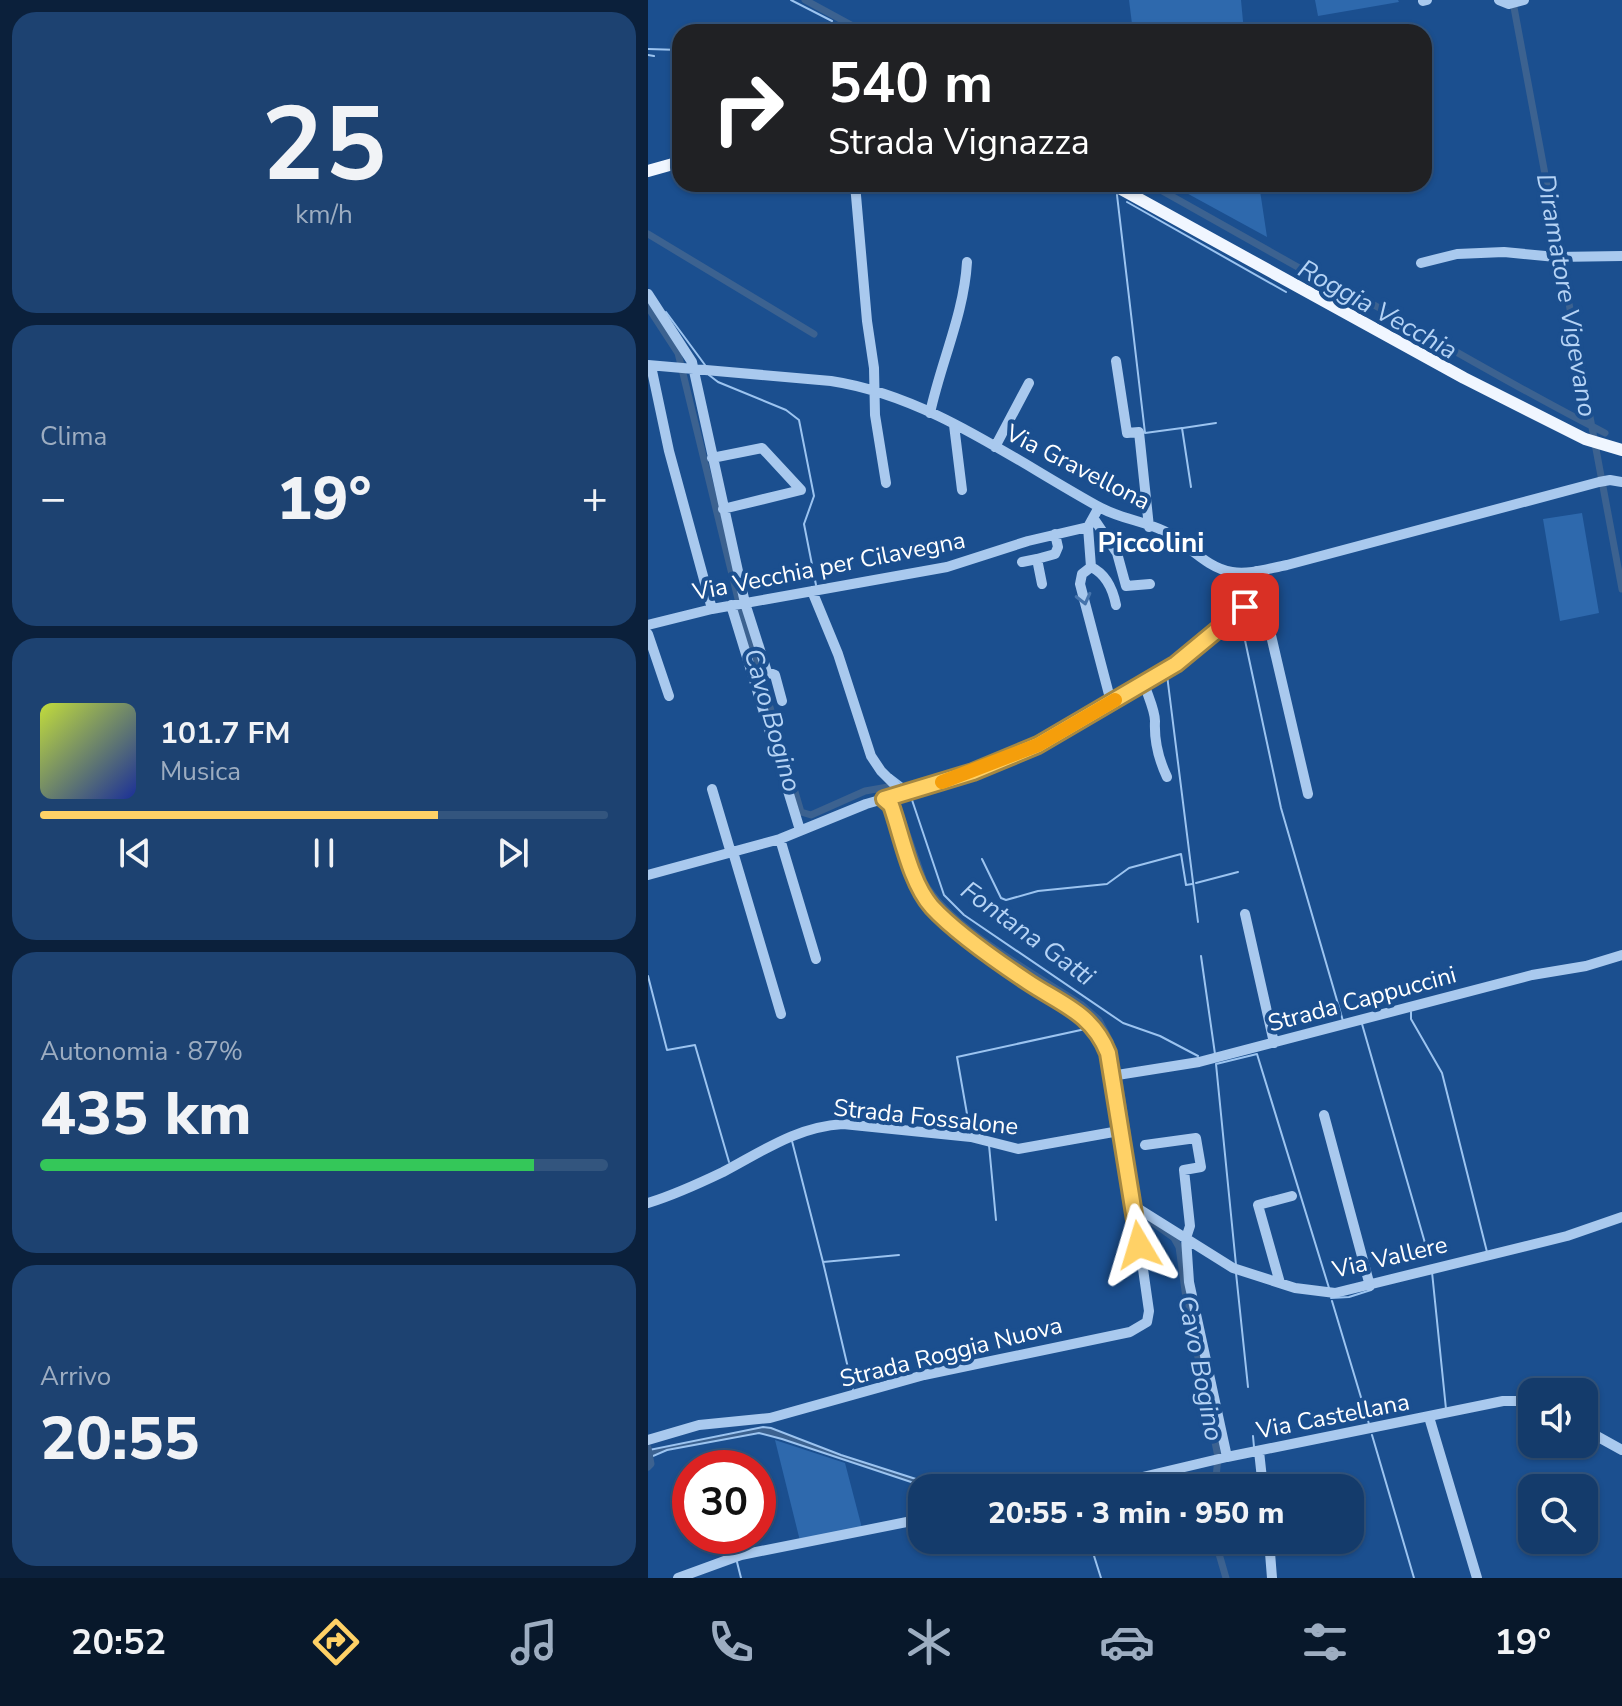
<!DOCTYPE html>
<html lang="it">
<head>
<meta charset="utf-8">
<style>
  body { margin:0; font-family:"Nunito Sans",sans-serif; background:#1d4271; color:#f1f3f6; height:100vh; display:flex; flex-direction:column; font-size:30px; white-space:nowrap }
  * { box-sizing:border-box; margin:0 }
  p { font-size:26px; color:#9dadc1 }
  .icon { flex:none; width:44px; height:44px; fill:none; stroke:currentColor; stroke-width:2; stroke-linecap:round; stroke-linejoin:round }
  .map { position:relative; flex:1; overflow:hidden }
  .drawer { display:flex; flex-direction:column; gap:12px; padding:12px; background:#0b203b; width:648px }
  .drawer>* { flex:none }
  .top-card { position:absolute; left:24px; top:24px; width:760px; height:168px; border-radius:24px; box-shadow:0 2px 6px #0004,0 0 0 2px #33557e; background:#202124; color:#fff; overflow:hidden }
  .buttons { position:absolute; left:870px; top:1378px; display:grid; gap:16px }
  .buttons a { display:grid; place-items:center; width:80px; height:80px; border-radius:16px; background:#143b6b; box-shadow:0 2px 6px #0004,0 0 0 2px #33557e; font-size:40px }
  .speed { position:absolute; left:24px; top:1450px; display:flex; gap:16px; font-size:40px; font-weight:700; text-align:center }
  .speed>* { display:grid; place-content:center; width:104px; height:104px; border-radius:50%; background:#143b6b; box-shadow:0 2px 6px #0004,0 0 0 2px #33557e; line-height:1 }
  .speed .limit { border:12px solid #d22; background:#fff; color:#111 }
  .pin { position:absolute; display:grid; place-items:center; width:68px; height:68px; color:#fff; margin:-34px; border-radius:16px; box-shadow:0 4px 12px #0006 }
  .me { position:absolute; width:88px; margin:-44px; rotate:353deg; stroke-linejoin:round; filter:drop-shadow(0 0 6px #0008) }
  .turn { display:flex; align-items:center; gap:28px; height:168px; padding:0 24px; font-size:36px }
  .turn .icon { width:104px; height:104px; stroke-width:2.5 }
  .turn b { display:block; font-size:56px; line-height:68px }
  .big { font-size:60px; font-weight:800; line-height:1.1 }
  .drawer .card { flex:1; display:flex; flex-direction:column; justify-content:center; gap:12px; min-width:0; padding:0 28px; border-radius:24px; background:#1d4271 }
  .drawer .dial { align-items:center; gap:0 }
  .dial b { font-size:104px; line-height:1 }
  .song { display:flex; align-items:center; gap:24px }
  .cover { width:96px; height:96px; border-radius:12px; background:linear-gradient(135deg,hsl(70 70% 55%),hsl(230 70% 35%)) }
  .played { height:8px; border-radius:4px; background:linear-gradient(90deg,#ffd166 70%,#33557e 70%) }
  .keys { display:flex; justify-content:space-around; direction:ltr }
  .heat { display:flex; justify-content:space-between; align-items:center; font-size:44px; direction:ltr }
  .charge { height:12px; border-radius:6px; background:linear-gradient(90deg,#34c759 87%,#33557e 0) }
  .trip { position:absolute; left:260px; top:1474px; width:456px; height:80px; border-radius:24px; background:#143b6b; box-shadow:0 2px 6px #0004,0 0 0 2px #33557e; font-weight:800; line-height:80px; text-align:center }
  .tab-bar { display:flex; height:128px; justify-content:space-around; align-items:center; background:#08182b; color:#9dadc1 }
  .tab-bar .icon { width:56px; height:56px }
  .tab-bar .active { color:#ffd166 }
  .tab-bar b { font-size:36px; color:#f1f3f6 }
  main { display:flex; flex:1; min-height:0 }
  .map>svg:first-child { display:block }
</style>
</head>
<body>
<main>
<section class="drawer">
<div class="card dial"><b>25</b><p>km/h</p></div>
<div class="card"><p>Clima</p>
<div class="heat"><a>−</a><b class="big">19°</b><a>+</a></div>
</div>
<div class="card">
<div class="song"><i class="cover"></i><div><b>101.7 FM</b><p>Musica</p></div></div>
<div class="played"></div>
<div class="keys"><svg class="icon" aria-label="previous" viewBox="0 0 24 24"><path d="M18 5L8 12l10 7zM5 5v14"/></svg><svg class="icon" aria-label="pause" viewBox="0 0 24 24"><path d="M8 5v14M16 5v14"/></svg><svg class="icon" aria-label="next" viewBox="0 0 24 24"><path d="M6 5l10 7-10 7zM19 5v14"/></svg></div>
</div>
<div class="card"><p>Autonomia · 87%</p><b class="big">435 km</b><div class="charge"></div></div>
<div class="card"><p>Arrivo</p><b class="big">20:55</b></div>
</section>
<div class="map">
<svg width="974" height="1578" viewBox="0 0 974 1578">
  <rect width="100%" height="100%" fill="#1b4f8f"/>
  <path fill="#2e69ad" d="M481,0H593L596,32H485Z
    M667,0H750L751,2L670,16Z
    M522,184H611L619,237Z
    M934,513L951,613L912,621L895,519Z
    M127,1440L197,1463L214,1528L152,1541Z"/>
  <path fill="#3c6290" stroke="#9cc4f0" stroke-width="2" d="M115,1427L123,1428L193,1455L296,1488H281L134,1439L111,1433L19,1450L3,1457L1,1450Z"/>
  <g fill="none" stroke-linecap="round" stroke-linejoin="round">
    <path stroke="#9cc4f0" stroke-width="2" d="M143,0L184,21
      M0,49L32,50
      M0,55L6,56
      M469,195L497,433L534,428L543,487
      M479,202L638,292
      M18,312L57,365
      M61,375L70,382L138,410L151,420L166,496L156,524L168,585
      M535,428L568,423
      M592,617L633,808L695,1021
      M519,675L550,922
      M243,775L260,788
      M262,794L296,895L316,915L475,1023L512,1036L550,1056
      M334,859L353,898L358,900L390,891L459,884L481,868L533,854L538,885L544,884
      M548,883L590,872
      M553,956L567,1054
      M0,976L19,1050L47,1045L81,1162
      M763,1012V1019L794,1073L839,1252
      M714,1024L781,1257
      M322,1131L309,1057L442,1028
      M144,1141L175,1262L251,1255
      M341,1145L348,1220
      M175,1262L205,1389
      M588,1265L568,1064L609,1054L681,1288
      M784,1272L798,1409
      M588,1273L600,1387
      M683,1298L701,1297L723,1290
      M684,1301L721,1424
      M724,1435L766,1578
      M605,1436L606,1447
      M441,1540L453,1578
      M89,1562L93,1578"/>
    <path stroke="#3c6290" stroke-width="7" d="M157,0L216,32
      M865,2L974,589
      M502,184C555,214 608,244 662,274C678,282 696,288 712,297C793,343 874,391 957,433
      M0,234L166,334
      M0,307L30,353L90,599L153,812L163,815L217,791L240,787L244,791L276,882C300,927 390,976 434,1005L451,1020L462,1041L470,1072L490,1206
      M505,1223L526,1238L531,1247L538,1298L570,1457L567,1488
      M0,1448L3,1464L0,1467
      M567,1540L578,1578"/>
    <path stroke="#a9c9ee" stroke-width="10" d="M851,0L861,4L876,0
      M775,1L779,0
      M207,184L219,321L226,368L227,415L238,483
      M773,263L809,254L856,252L908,257L974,256
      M0,294L44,362L97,603L119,672L127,675L134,701
      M468,361L479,433L491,432L501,527
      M0,365L183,381C282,396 367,461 453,508C474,519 496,521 516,531C539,543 558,568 584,572C602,575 622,568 639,565L951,482L962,480L974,482
      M3,366L21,451L64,609
      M282,413C293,362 316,314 319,262
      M306,425L314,490
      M347,447L381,383
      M64,458L114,448L153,490L75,509
      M446,519L469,553L478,586L502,584
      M440,527L443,567L434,574L432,584L463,702
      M374,562L389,559
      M443,567C458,574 465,590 468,605
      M608,571L660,794
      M394,584L389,559L407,554L410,547L407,534
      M164,591L190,654L223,756L233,771L255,793
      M83,605L152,830
      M0,625L64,609L299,567L380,541L440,527L451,507
      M0,634L21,696
      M496,683C499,694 507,710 507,721C506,741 510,758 519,777
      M64,789L83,853
      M132,839L168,959
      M85,852L133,1014
      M0,875L132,839L218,804L301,780L390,745L528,664L591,611L615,601
      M597,914L626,1043
      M463,1076L551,1062L884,975L938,966L974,955
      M676,1115L722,1286
      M497,1145L548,1138L553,1167L536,1170L542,1226L538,1238L541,1282L579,1457
      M0,1203C26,1195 50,1184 75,1172C115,1151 148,1127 195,1124L323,1137L370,1149L471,1131
      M486,1206L585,1268L647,1288L687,1293L919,1236L974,1217
      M632,1283L610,1205L644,1196
      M781,1417L829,1578
      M936,1429L974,1450
      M0,1440L51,1425L122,1418L276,1375L482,1332L499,1322L501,1311L486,1206L476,1164L460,1053L445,1025L342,956L284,907L271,889L243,805L236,799
      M611,1451L615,1488
      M448,1488L579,1457L855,1401H884
      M621,1540L624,1578
      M30,1578L93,1555L274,1519"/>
    <path stroke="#f0f6ff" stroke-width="12" d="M0,171L32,162
      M464,184L816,378L937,439L974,450"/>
  </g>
  <defs><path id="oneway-chevron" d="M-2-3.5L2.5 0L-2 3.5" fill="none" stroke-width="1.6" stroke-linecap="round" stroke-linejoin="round" transform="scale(2)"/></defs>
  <use stroke="#4674ac" href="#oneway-chevron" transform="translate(436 599) rotate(76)"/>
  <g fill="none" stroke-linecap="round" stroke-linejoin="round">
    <defs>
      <path id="route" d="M491,1245L460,1053C444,1013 413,1004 380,982C350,962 308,933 284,907C262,882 254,836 243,805L236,799L325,772L390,745L528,664L597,607"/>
    </defs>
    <use href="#route" stroke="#a68842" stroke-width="20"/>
    <use href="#route" stroke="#ffd166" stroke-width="14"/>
    <path stroke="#f59e0b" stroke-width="14" d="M294,782L390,745L467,700"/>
  </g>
  <g text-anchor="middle" stroke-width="8" stroke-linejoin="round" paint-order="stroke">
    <g font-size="24" fill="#fff" stroke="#1b4f8f">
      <text transform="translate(430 467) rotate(27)" y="8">Via Gravellona</text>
      <text transform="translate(181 566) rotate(-11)" y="8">Via Vecchia per Cilavegna</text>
      <text transform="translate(714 999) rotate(-15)" y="8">Strada Cappuccini</text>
      <text transform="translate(278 1117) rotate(6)" y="8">Strada Fossalone</text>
      <text transform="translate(742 1257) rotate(-13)" y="8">Via Vallere</text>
      <text transform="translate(303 1352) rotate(-14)" y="8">Strada Roggia Nuova</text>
      <text transform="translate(685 1416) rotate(-11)" y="8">Via Castellana</text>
    </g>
    <g font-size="26" font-style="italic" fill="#b5d3f5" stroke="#1b4f8f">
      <text transform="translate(919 295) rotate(80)" y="9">Diramatore Vigevano</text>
      <text transform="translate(730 309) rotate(29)" y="9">Roggia Vecchia</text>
      <text transform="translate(125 720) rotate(74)" y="9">Cavo Bogino</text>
      <text transform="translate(380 933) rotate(36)" y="9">Fontana Gatti</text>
      <text transform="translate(553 1368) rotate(79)" y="9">Cavo Bogino</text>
    </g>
    <g font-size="28" font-weight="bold" fill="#fff" stroke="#1b4f8f">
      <text x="503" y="552">Piccolini</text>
    </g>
  </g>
</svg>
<div class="buttons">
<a><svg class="icon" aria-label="sound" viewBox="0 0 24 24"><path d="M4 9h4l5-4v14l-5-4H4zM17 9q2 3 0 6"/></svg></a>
<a><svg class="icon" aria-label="search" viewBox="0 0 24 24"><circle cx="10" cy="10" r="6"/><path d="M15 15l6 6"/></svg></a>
</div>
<div class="speed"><div class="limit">30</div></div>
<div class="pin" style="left:597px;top:607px;background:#d93025"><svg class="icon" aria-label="arrive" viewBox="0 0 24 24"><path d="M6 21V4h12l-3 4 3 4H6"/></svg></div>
<svg class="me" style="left:491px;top:1245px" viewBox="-20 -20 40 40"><path d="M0-17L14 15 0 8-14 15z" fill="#ffd166" stroke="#fff" stroke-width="4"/></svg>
<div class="trip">20:55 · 3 min · 950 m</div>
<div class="top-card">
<div class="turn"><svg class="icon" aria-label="right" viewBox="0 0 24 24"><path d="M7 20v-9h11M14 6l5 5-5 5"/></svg><div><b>540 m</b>Strada Vignazza</div></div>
</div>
</div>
</main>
<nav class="tab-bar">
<b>20:52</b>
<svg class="icon active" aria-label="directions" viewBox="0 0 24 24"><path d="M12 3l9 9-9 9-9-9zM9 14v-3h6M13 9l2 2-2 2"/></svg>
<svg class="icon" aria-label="music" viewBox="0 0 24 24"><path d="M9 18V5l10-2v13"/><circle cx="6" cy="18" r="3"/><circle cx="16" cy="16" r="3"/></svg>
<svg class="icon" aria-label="phone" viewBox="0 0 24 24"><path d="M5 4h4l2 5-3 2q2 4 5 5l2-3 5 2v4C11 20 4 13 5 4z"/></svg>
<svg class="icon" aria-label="climate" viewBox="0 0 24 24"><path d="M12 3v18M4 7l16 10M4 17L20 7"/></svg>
<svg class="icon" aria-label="car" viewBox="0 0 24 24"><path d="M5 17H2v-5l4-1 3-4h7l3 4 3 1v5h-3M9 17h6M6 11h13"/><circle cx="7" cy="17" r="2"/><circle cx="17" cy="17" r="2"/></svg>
<svg class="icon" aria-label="filters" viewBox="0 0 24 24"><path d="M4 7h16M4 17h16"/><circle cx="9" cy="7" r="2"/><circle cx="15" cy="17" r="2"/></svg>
<b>19°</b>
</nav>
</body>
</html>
